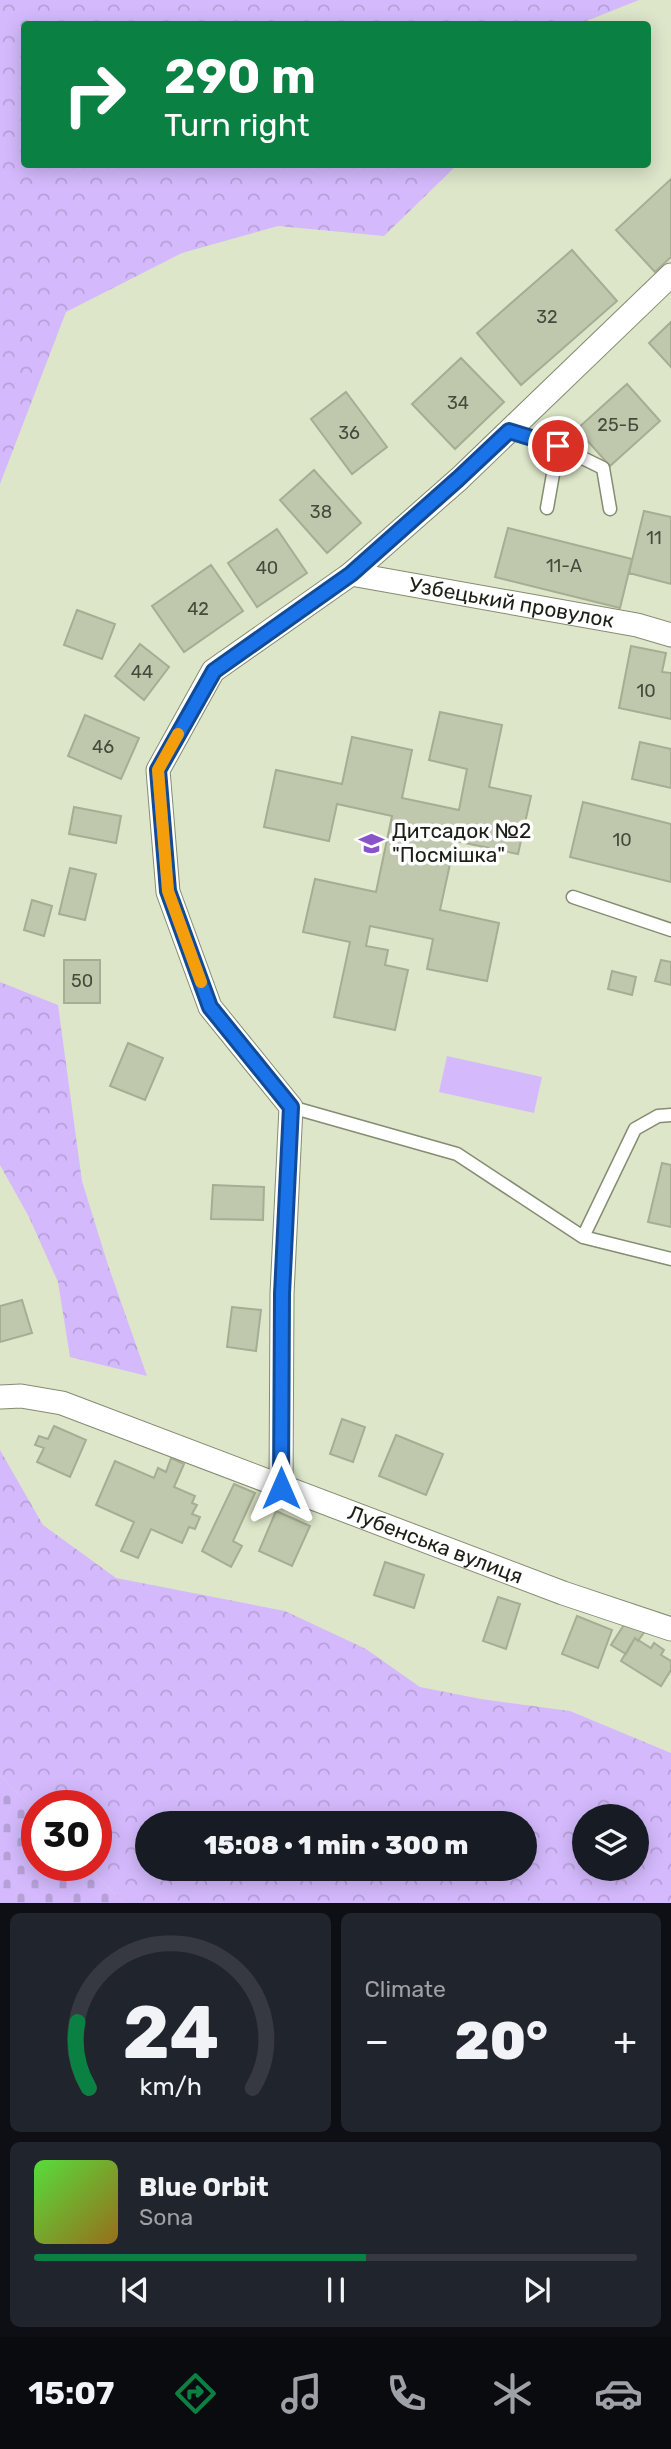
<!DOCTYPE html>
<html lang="en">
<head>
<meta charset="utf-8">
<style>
  body { margin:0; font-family:Rubik,sans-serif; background:#20242c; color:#f1f3f6; height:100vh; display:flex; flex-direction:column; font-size:26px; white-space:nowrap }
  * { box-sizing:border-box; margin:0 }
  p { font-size:23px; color:#9ea1a6 }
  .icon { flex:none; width:38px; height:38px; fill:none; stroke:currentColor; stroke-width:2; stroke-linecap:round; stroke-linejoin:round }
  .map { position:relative; height:1903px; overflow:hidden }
  .sheet { display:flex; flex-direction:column; gap:10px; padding:10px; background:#0d0f14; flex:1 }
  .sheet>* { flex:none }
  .banner { position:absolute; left:21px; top:21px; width:630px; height:147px; border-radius:7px; box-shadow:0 4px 18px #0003; background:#0b8043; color:#fff; overflow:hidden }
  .controls { position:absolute; left:572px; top:1804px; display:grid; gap:14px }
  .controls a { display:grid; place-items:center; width:77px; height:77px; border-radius:50%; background:#171b24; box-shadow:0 4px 18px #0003; font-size:35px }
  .speed { position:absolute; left:21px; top:1790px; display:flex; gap:14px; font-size:35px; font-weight:700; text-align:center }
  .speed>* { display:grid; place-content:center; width:91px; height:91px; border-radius:50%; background:#171b24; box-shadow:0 4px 18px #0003; line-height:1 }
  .speed .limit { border:10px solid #d22; background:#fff; color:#111 }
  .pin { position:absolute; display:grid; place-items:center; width:60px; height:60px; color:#fff; margin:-30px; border:4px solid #fff; border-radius:50%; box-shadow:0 2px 7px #0007 }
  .me { position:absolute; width:77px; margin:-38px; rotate:0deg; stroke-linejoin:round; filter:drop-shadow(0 0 5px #0008) }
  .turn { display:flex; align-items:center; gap:24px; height:147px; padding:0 28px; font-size:32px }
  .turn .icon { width:91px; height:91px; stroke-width:2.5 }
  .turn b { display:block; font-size:49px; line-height:60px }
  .big { font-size:52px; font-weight:800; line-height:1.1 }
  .sheet .card { flex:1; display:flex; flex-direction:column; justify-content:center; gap:10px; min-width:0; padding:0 24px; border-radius:10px; background:#20242c }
  .sheet .dial { align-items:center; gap:0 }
  .dial svg { height:182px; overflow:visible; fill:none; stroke:#363941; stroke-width:7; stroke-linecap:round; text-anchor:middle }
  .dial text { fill:#f1f3f6; stroke:none }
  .song { display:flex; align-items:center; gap:21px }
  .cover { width:84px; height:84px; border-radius:10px; background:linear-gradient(135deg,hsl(110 70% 55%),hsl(40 70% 35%)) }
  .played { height:7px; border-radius:4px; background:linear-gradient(90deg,#0b8043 55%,#363941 55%) }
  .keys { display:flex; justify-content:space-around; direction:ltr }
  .heat { display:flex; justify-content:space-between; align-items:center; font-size:38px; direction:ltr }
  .sheet .tiles { flex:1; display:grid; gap:10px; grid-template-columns:1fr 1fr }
  .card:last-child { grid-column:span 2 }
  .trip { position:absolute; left:135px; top:1811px; width:402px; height:70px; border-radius:35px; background:#171b24; box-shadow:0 4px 18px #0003; font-weight:800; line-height:70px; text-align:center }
  .menu { display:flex; height:112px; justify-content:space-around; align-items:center; background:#090b0e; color:#9ea1a6 }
  .menu .icon { width:49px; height:49px }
  .menu .selected { color:#0b8043 }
  .menu b { font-size:32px; color:#f1f3f6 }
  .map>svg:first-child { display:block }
</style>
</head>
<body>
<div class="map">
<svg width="671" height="1903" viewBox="0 0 671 1903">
  <defs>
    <pattern id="forest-crowns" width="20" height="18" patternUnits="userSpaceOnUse" patternTransform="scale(1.75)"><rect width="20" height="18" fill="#d4bafd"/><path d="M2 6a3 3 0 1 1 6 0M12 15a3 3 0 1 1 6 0" fill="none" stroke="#b6a0d8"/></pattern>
    <pattern id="cemetery-stones" width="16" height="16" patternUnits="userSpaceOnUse" patternTransform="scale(1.75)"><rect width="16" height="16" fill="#d4bafd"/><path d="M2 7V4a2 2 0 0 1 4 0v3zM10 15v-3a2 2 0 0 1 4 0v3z" fill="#b6a0d8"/></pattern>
  </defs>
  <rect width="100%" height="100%" fill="#dde6c9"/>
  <path fill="#d4bafd" d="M447,1056L542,1077L534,1113L439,1092Z"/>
  <path fill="url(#forest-crowns)" fill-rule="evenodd" d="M0,0H639L579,24H24V164L457,165L384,236L278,226L182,253L66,312L0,484Z
    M0,982L58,1005L82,1181L108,1265L147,1376L70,1357L58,1282L29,1217L0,1165Z
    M0,1450L43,1525L116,1578L285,1611L366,1649L420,1687L481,1699L570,1711L671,1753V1903H124L87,1866H96V1806H37V1813L0,1775ZM584,1816H637V1869H584ZM147,1824H525V1869H147Z"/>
  <path fill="url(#cemetery-stones)" d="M0,1775L37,1813V1866H87L124,1903H0Z"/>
  <path fill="#bfc8ac" stroke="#a5ad92" stroke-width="2" d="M671,179V257L655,272L616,230Z
    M572,250L617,301L521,385L477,333Z
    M671,322V367L649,343Z
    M461,358L504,402L455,449L412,404Z
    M627,384L660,421L610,466L577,429Z
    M346,392L387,447L352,474L311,419Z
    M314,470L361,523L327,553L280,500Z
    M644,511L671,517V584L629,573Z
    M508,528L632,559L620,608L495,577Z
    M277,529L307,573L257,607L228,563Z
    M211,565L243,611L184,652L152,606Z
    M77,610L115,624L102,659L64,645Z
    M140,644L169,667L144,700L115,676Z
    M631,646L666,653L662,672L671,673V719L619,708Z
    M440,712L502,725L489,787L531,796L518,854L455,841L440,910L499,923L487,981L427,969L433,939L370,926L366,946L388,950L385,965L408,970L395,1030L334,1017L350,942L303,932L315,879L376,892L392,816L337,804L329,841L264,827L276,770L342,784L352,737L412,750L402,798L459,810L467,769L429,760Z
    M85,715L139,738L121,779L68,756Z
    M640,742L671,749V788L632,779Z
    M583,802L671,824V882L570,857Z
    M74,807L121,816L116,843L69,834Z
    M70,868L96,874L85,920L59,914Z
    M32,900L52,906L44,936L24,930Z
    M64,960H100V1003H64Z
    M661,960L671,962V985L655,981Z
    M612,971L636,977L632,995L608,989Z
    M128,1043L163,1058L145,1100L110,1086Z
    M662,1163L671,1165V1227L648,1222Z
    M213,1185L264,1187L263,1220L211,1219Z
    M22,1300L32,1333L0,1342V1306Z
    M232,1307L261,1310L256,1351L227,1347Z
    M342,1419L365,1427L353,1462L330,1454Z
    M54,1426L86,1440L70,1477L37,1462L44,1448L35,1445L39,1436L48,1439Z
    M396,1435L443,1454L426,1495L379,1476Z
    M171,1458L184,1464L174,1487L195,1496L192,1503L197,1505L192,1514L200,1517L195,1529L189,1527L182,1543L151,1529L138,1558L121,1551L134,1522L96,1505L115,1461L154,1478L158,1468L166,1472Z
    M234,1484L255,1493L233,1541L242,1546L231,1567L202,1551Z
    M276,1511L310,1526L292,1566L259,1551Z
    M385,1562L424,1575L414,1608L374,1595Z
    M498,1597L520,1604L506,1649L483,1641Z
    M577,1616L612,1630L598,1668L562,1654Z
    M627,1620L645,1631L638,1641L635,1638L626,1654L611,1645Z
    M635,1638L651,1648L654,1643L664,1650L661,1655L671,1661V1670L661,1686L621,1661Z"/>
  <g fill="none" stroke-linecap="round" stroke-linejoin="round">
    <defs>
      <path id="lane" d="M509,431L558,446L547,508
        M558,446L603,468L610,509
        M573,897L671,930
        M291,1107L457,1154L583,1237L671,1259
        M583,1237L635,1129L658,1116L671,1115"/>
      <g id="street">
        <path id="s1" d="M351,574L637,625L671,635"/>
        <path id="s2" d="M0,1397L21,1396L62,1403L563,1593L671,1629"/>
        <path d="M281,1488L282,1294L291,1107L210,1007L168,892L158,770L213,671L351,574L459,479L671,275"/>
      </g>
    </defs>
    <use href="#lane" stroke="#848c72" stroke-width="15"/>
    <use href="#street" stroke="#848c72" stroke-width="25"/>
    <use href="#lane" stroke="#fff" stroke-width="12"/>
    <use href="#street" stroke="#fff" stroke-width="23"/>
  </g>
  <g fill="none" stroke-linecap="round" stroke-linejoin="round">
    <defs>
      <path id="route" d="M281,1488L282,1294L291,1107L210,1007L168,891L158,770L214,671L351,574L458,479L509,431L558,446"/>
    </defs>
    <use href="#route" stroke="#114b97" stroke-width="18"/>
    <use href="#route" stroke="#1a73e8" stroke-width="12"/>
    <path stroke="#f59e0b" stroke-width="12" d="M178,734L158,770L168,891L201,982"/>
  </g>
  <defs>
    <symbol id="school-bare" viewBox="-9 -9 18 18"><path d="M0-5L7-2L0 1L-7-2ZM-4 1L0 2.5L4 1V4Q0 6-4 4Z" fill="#8953ca" stroke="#fff" stroke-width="2.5" paint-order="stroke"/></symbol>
  </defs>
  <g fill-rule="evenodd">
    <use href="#school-bare" x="354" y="826" width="35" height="35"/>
  </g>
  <g text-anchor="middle" stroke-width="7" stroke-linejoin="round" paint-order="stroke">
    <g font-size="18" fill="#464a3c">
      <text x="547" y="323">32</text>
      <text x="458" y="409">34</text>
      <text x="618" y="431">25-Б</text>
      <text x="349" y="439">36</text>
      <text x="321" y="518">38</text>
      <text x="654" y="544">11</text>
      <text x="564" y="572">11-А</text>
      <text x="267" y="574">40</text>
      <text x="198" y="615">42</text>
      <text x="142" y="678">44</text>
      <text x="646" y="697">10</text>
      <text x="103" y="753">46</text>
      <text x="622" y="846">10</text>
      <text x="82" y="987">50</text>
    </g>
    <g font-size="21" fill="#1d2016" stroke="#fff">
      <text dy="7" stroke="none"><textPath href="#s1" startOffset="163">Узбецький провулок</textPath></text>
      <text dy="7" stroke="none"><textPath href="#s2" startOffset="462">Лубенська вулиця</textPath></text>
    </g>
    <g font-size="21" fill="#1d2016" stroke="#fff" text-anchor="start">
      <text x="392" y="838">Дитсадок №2<tspan x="392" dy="24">"Посмішка"</tspan></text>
    </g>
  </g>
</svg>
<div class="controls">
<a><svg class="icon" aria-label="layers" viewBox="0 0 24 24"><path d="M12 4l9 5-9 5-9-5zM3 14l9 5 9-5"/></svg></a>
</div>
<div class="speed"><div class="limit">30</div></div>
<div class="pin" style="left:558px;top:446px;background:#d93025"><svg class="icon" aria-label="arrive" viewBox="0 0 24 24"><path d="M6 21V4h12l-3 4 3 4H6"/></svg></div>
<svg class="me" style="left:281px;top:1488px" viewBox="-20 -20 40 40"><path d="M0-17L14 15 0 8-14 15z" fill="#1a73e8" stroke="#fff" stroke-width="4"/></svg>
<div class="trip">15:08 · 1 min · 300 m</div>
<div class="banner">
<div class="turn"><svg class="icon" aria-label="right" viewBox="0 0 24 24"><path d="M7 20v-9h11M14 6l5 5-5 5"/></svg><div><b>290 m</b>Turn right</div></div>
</div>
</div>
<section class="sheet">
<div class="tiles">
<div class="card dial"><svg viewBox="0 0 100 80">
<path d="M14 69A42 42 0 1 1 86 69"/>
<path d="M14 69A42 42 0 0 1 9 40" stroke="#0b8043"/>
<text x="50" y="56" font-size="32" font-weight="700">24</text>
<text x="50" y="72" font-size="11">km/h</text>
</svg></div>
<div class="card"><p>Climate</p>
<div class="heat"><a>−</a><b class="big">20°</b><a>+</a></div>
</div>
<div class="card">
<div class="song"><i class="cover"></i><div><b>Blue Orbit</b><p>Sona</p></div></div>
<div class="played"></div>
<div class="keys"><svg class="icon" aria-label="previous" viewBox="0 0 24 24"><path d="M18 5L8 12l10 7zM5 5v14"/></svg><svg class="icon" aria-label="pause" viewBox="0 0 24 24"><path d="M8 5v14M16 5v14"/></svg><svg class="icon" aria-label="next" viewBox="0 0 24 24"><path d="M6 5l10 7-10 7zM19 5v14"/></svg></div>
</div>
</div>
</section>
<nav class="menu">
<b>15:07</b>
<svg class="icon selected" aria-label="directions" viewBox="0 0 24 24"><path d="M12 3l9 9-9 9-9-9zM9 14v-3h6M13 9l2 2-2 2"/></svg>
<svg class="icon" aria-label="music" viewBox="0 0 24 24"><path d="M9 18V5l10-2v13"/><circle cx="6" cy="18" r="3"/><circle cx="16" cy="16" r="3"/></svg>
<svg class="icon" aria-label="phone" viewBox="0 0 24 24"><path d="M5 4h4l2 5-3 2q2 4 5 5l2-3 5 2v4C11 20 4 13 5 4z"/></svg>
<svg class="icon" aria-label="climate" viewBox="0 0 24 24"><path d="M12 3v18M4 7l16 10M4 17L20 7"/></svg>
<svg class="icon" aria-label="car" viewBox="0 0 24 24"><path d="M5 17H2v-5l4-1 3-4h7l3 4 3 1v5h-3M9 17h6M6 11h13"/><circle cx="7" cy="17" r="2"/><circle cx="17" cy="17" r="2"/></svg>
</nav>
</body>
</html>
